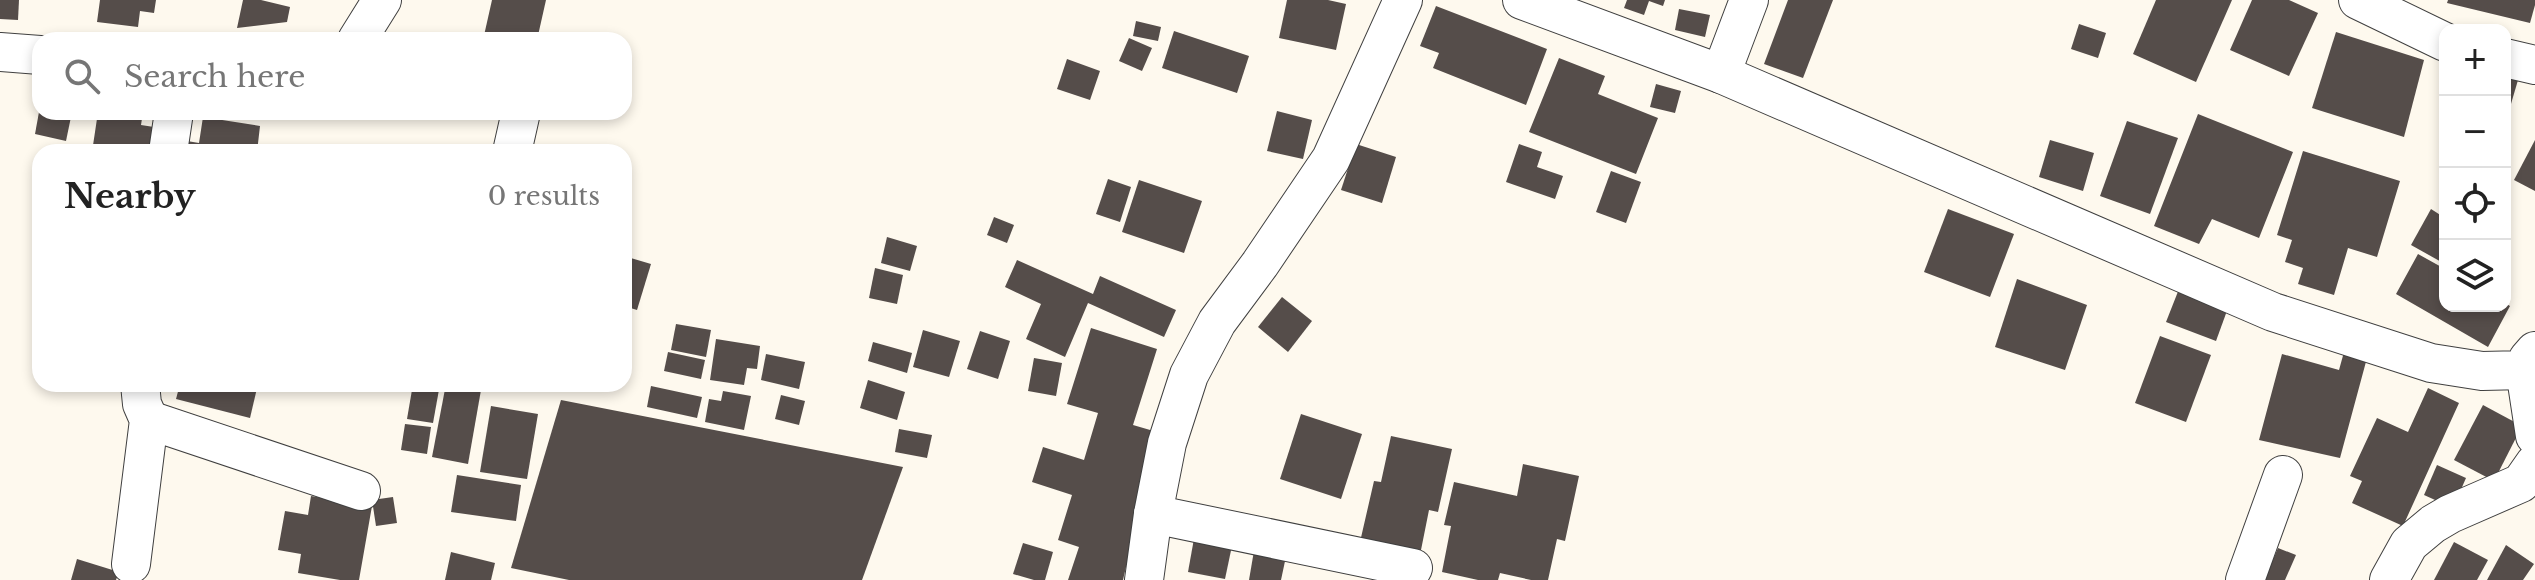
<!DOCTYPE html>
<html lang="en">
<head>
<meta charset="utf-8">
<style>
  :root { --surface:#fff; --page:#f2f2f2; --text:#222; --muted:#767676; --line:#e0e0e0 }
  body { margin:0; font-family:"Libre Baskerville",serif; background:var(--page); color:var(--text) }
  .controls { position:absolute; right:24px; top:24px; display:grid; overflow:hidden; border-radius:16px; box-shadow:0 4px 12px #0003 }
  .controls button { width:72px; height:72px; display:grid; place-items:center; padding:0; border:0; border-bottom:2px solid var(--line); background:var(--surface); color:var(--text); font:40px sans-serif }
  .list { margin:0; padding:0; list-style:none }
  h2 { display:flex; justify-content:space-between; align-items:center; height:104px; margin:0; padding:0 32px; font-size:34px }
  h2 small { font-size:26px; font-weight:400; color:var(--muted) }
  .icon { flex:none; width:44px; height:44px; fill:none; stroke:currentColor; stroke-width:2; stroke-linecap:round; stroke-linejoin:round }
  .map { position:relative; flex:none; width:2535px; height:580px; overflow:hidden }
  .search { position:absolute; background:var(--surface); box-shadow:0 4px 12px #0003; left:32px; top:32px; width:600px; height:88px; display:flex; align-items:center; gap:20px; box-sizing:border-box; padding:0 28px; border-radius:24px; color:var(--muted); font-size:30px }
  .panel { position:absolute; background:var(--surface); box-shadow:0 4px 12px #0003; left:32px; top:144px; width:600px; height:248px; border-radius:24px }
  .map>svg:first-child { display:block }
  .building { fill:#554d4a }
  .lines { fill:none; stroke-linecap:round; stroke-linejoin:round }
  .minor-casing { stroke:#404040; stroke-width:40 }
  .minor { stroke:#fff; stroke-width:38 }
</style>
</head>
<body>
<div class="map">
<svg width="2535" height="580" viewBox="0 0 2535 580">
  <rect width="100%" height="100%" fill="#fef9ee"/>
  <!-- building -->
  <g class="building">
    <path d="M0,0H19L18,20L0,19Z"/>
    <path d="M100,0H156L154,13L140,11L138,27L97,22Z"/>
    <path d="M243,0H261L290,7L287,22L237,28Z"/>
    <path d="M492,0H546L537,40H483Z"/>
    <path d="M1287,0H1328L1346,4L1336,50L1279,38Z"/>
    <path d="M1627,0H1665L1663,6L1649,1L1644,15L1624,8Z"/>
    <path d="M1788,0H1833L1803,78L1764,64Z"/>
    <path d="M2156,0H2232L2196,82L2133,54Z"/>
    <path d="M2252,0H2289L2318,13L2289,76L2230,50Z"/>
    <path d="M2448,0H2535V5L2530,23L2447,3Z"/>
    <path d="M1436,6L1547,49L1526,105L1433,68L1439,53L1420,46Z"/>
    <path d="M1679,9L1710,15L1705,37L1675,30Z"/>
    <path d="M1136,21L1161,27L1158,41L1133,36Z"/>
    <path d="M2079,24L2106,33L2098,58L2071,49Z"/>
    <path d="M1174,31L1249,56L1237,93L1162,68Z"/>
    <path d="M2336,32L2424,60L2404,137L2312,108Z"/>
    <path d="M1129,38L1152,48L1142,71L1119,61Z"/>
    <path d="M1559,58L1605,76L1598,94L1658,118L1636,174L1529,132Z"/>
    <path d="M1067,59L1100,71L1090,100L1057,89Z"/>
    <path d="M2505,77L2518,80L2506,121H2505Z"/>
    <path d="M1656,84L1681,91L1675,113L1650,107Z"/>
    <path d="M1277,111L1312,120L1303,159L1267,151Z"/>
    <path d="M39,112H72L66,141L35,134Z"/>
    <path d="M98,112H143L141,125L154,127L150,152H92Z"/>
    <path d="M2198,114L2293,152L2259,238L2212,219L2199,244L2154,226Z"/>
    <path d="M203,117L260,126L257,152H185L187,141L199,143Z"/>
    <path d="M2127,121L2178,138L2150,214L2100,196Z"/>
    <path d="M2050,140L2094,153L2083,191L2039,177Z"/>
    <path d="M2535,140V191L2514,180Z"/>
    <path d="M1356,144L1396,157L1382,203L1341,190Z"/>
    <path d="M1519,144L1542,152L1537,167L1563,176L1555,199L1506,182Z"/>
    <path d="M2303,151L2400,181L2377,257L2348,248L2334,295L2298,284L2303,268L2285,262L2292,240L2277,235Z"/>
    <path d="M1611,171L1641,182L1626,223L1596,212Z"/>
    <path d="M1108,179L1131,187L1120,222L1096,214Z"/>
    <path d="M1139,180L1202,201L1184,253L1122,232Z"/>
    <path d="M1948,209L2014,234L1990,297L1924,272Z"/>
    <path d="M2431,209L2445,218V264L2411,245Z"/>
    <path d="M994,217L1014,225L1007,243L987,235Z"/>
    <path d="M887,237L917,246L910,271L881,263Z"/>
    <path d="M2418,254L2445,269V306H2505V303L2510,306L2488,347L2396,294Z"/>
    <path d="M624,256L651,264L637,310L624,306Z"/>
    <path d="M1017,260L1093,294L1100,276L1176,310L1164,337L1088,303L1065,357L1026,339L1041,304L1005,287Z"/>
    <path d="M875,268L903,275L897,304L869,298Z"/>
    <path d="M2017,279L2087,305L2065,370L1995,347Z"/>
    <path d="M2179,289L2228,308L2216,341L2166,322Z"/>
    <path d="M1282,297L1312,321L1288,352L1258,327Z"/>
    <path d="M676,324L711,330L706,357L671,350Z"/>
    <path d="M1091,328L1157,349L1133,425L1157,432L1123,580H1068L1079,547L1058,540L1072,495L1032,482L1043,447L1084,460L1098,413L1067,404Z"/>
    <path d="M923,330L960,341L949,377L913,367Z"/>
    <path d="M980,331L1010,341L998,379L967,369Z"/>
    <path d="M2160,336L2211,355L2186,422L2135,403Z"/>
    <path d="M716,339L760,346L757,369L747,368L744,385L710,380Z"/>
    <path d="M873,342L912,353L907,373L868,361Z"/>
    <path d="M668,352L705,360L701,379L664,371Z"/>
    <path d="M2344,352L2367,358L2340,458L2259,440L2282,354L2339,370Z"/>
    <path d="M766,354L805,362L799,389L761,380Z"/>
    <path d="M1034,358L1062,363L1056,396L1028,391Z"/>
    <path d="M868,380L905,392L897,420L860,408Z"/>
    <path d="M180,384H258L250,418L176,399Z"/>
    <path d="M413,384H440L433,423L407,419Z"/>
    <path d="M446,384L481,390L468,464L432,457Z"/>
    <path d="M651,386L702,397L697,418L647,407Z"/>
    <path d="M2428,388L2459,403L2403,526L2352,503L2362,481L2350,476L2377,418L2408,432Z"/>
    <path d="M723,391L751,396L744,430L705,422L709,399L721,401Z"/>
    <path d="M781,395L805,401L799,425L775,419Z"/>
    <path d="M561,400L903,467L862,580H569L511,568Z"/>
    <path d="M2483,405L2522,426L2494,481L2454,460Z"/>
    <path d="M491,406L538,414L527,479L480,472Z"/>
    <path d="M1301,414L1362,434L1341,499L1280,479Z"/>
    <path d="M405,424L431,427L427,454L401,450Z"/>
    <path d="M899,429L932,435L927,458L895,452Z"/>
    <path d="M1391,436L1452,449L1438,512L1429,510L1420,555L1360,542L1374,481L1381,482Z"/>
    <path d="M1523,464L1579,476L1565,541L1557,539L1548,580H1531L1500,573L1498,580H1478L1442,572L1451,526L1444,525L1454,482L1517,496Z"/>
    <path d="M2437,465L2466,478L2453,508L2424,495Z"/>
    <path d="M457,475L521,485L516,521L451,512Z"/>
    <path d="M311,496L372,506L359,580H340L298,573L301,554L278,550L285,511L308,515Z"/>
    <path d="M393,497L397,523L376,526L372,500Z"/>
    <path d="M1195,533L1233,541L1225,579L1188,572Z"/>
    <path d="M1256,539L1288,547L1281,580H1249Z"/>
    <path d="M2454,542L2488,560L2477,580H2434Z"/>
    <path d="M1023,543L1053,552L1045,580H1034L1013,574Z"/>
    <path d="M2506,545L2534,564L2523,580H2487Z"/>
    <path d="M2278,548L2296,555L2285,580H2264Z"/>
    <path d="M451,552L495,563L491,580H445Z"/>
    <path d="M77,559L119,572L116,580H71Z"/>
  </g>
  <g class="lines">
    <!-- minor casing -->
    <g class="minor-casing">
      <g id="minor">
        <path d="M1522,0L1721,74L2273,312L2431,363L2482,371L2525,370L2528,359L2535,351"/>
        <path d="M2358,0L2445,42"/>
        <path d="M357,40L382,0"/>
        <path d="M0,52L40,55"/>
        <path d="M2505,58L2535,65"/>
        <path d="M1721,74L1749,0"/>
        <path d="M168,152L174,112"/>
        <path d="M512,152L521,112"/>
        <path d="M2525,370L2535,436"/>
        <path d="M149,420L361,491"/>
        <path d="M1153,514L1413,568"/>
        <path d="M131,564L149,420L142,404L140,384"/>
        <path d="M1144,580L1153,514L1167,443L1189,375L1217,322L1260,264L1331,159L1403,0"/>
        <path d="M2245,580L2283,475"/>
        <path d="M2389,580L2409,544L2433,524L2450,514L2521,483L2535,463"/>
      </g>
    </g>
    <!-- minor -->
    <use href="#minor" class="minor"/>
  </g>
</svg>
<div class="controls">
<button>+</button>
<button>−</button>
<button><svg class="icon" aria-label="locate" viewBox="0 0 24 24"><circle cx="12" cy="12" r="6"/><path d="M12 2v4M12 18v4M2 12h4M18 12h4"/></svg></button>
<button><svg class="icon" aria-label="layers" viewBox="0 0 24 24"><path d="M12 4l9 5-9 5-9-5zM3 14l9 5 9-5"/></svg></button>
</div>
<div class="search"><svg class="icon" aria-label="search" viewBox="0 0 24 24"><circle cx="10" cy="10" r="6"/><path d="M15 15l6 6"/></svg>Search here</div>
<section class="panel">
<h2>Nearby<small>0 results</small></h2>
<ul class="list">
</ul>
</section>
</div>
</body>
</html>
